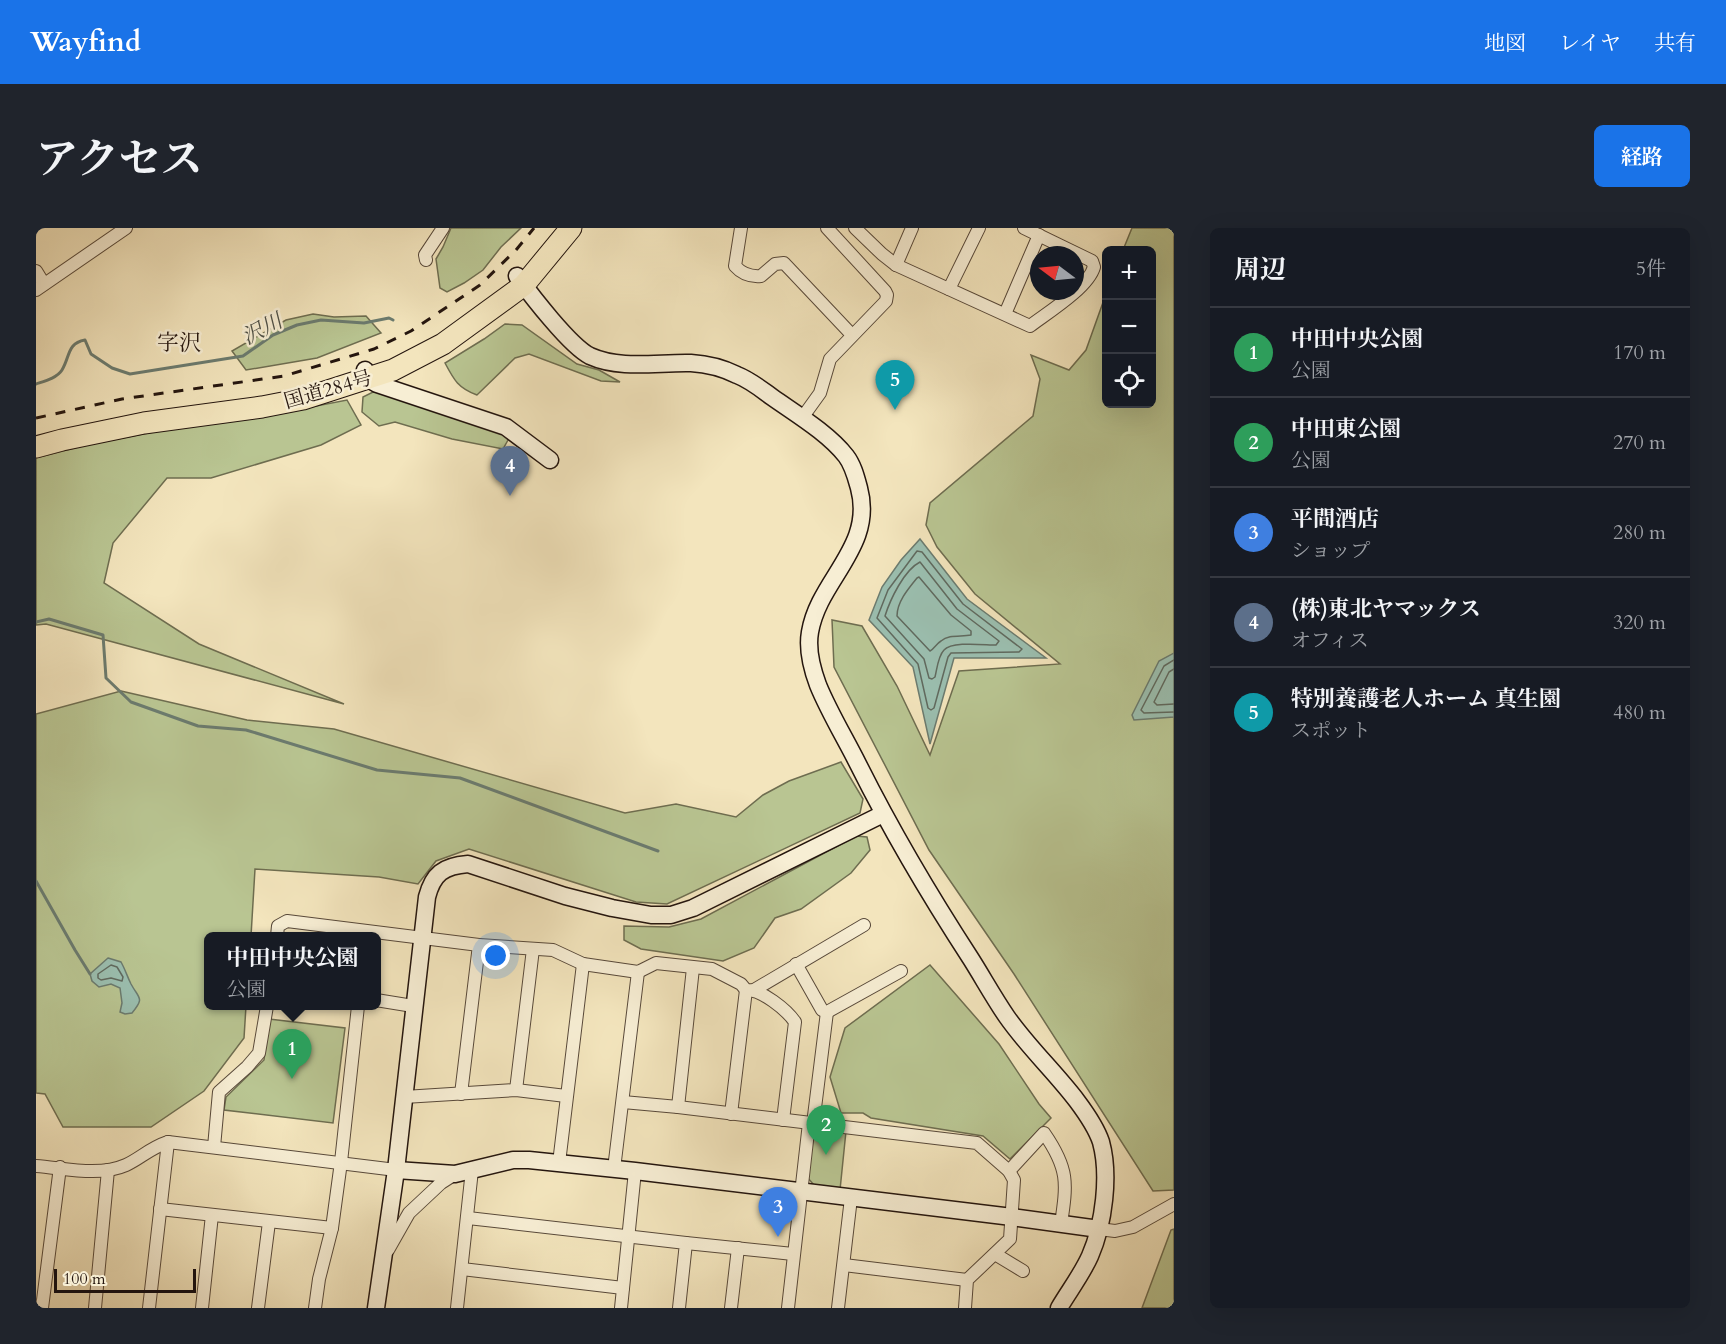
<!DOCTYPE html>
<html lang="ja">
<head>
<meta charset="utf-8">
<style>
  :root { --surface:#171b24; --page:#20242c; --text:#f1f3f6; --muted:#9ea1a6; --line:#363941; --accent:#1a73e8 }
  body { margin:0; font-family:Cardo,"Noto Serif JP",serif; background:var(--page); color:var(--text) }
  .controls { position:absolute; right:18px; top:18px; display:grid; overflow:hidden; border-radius:9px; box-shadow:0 6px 24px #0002 }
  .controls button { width:54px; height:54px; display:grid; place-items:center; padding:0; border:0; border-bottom:2px solid var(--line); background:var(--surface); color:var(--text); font:30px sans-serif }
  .compass { position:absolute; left:994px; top:18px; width:54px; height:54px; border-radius:50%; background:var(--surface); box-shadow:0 6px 24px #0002; rotate:286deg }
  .scale { position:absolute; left:18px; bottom:15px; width:142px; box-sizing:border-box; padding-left:6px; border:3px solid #24150e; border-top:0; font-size:16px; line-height:21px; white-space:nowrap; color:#24150e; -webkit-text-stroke:4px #f7eed4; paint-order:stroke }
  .you { position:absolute; left:460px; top:728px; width:21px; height:21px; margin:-15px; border:4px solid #fff; border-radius:50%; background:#1a73e8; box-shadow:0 0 0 9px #1a73e833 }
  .badge { display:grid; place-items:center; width:39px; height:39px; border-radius:50%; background:var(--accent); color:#fff; font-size:20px; font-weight:700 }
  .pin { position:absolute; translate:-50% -50px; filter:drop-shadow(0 2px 3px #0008) }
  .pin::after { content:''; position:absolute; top:32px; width:21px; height:18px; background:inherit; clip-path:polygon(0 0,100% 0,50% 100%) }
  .popup { position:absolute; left:168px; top:704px; width:177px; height:78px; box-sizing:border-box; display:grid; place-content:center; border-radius:9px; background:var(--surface); filter:drop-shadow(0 2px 4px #0005); font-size:20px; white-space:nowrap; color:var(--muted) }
  .popup b { font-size:22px; color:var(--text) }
  .popup::after { content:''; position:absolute; left:50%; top:100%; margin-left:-12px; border:12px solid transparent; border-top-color:var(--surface) }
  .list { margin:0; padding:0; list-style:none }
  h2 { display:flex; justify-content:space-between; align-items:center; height:78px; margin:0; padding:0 24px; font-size:26px }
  h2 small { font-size:20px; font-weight:400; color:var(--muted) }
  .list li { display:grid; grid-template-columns:39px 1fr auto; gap:18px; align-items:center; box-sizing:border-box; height:90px; padding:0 24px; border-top:2px solid var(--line) }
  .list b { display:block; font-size:22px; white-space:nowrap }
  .list p { margin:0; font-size:20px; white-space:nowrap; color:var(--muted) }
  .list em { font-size:20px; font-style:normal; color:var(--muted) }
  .icon { flex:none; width:33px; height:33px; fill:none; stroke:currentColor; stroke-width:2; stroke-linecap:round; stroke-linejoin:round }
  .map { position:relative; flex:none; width:1138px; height:1080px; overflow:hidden; border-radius:9px }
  header { display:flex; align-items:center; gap:36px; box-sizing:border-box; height:84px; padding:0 30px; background:var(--accent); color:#fff }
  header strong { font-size:28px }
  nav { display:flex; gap:33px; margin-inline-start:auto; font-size:21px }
  .intro { display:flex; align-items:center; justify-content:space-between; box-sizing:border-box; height:144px; padding:0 36px }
  h1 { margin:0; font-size:42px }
  .button { padding:15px 27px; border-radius:9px; background:var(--accent); color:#fff; font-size:21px; font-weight:700 }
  main { display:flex; gap:36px; padding:0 36px }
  aside { flex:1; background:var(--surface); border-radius:9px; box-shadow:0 6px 24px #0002 }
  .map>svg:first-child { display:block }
  .green { fill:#b9c592; stroke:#6e6d50; stroke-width:1.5 }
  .water { fill:#9bbfb0; stroke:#6b7b6f; stroke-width:1.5 }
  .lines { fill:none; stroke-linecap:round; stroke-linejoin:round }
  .shore { stroke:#606a5f; stroke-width:1.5 }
  .stream { stroke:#6b7b6f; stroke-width:3 }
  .street-casing { stroke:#58493a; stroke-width:14 }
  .secondary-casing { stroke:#24150e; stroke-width:19 }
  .highway-casing { stroke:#24150e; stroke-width:23 }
  .street { stroke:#f7eed4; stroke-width:12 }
  .secondary { stroke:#f7eed4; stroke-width:16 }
  .highway { stroke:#f3e5bd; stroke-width:21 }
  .rail { stroke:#24150e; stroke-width:3; stroke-dasharray:10 10; stroke-linecap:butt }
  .labels { text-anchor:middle; stroke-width:5; stroke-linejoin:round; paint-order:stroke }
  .street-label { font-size:20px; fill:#24150e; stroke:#f7eed4 }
  .water-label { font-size:21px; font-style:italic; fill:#4e5047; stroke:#f7eed4 }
  .quarter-label { font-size:22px; fill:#24150e; stroke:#f7eed4 }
</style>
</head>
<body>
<header>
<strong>Wayfind</strong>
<nav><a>地図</a><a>レイヤ</a><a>共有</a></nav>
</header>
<div class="intro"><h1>アクセス</h1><a class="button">経路</a></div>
<main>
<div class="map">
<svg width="1138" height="1080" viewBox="0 0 1138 1080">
  <rect width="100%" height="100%" fill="#f3e5bd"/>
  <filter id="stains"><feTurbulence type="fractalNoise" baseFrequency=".00333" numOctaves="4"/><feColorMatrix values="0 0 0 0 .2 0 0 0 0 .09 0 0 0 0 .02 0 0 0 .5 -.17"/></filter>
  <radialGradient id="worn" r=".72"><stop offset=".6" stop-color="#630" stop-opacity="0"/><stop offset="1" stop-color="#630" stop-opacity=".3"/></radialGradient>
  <!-- green -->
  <g class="green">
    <path d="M415,0H485L465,19L447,42L428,55L411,64L404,60L400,31L407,19Z"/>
    <path d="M1096,0H1138V962L1117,963L978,746L893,622L798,439L796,392L826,398L861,458L894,527L923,443L1024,436L939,366L901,319L890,297L894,275L997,188L1004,151L995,127L1033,142L1050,122L1070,66V176H1116V22H1087Z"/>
    <path d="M277,86L298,89L330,88L345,105L281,130L210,142L196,123L250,92Z"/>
    <path d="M469,96L486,97L541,136L563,142L584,154L565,153L493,126L479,130L441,167C422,160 418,152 409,135L448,111Z"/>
    <path d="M339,163L468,204L472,212L467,221L416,211L359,194L343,198L326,184L327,169Z"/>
    <path d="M311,172L325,197L285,217L175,250H131L77,315L68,355L163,416L308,476L10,396L0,397V230L50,217L159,196L244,185Z"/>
    <path d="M85,463L211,492L298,501L589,585L640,576L700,589L727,567L753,553L805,534L827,571L824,585L631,676L600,674L433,621L400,633L382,656L343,649L219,641L215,708H172V778H210L208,810L168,863L115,899H27L9,866L0,865V486Z"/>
    <path d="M820,608L831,609L834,622L815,645L765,681L739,690L718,720L687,733L605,721L588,712V698L633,699L665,691Z"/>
    <path d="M894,737L963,816L1003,876L1015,890L974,931L947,908L835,890L827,885H805L794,849L809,800Z"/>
    <path d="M233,791L309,800L297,895L188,882L190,869L228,832Z"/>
    <path d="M783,901L810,903L804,962L779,958L770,948L776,907Z"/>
    <path d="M1138,1001V1080H1106L1135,1002Z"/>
  </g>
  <!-- water -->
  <g class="water">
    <path d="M884,311L931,371L1010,430H918L894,516L877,439L833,392L846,359L865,332Z"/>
    <path d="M1138,425V489L1098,492L1096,487L1123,433Z"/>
    <path d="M72,730L85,734C89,741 91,748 95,756C103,771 109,769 96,785L89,786L84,784L86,775L84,760L75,756L63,759L56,753L54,746Z"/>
  </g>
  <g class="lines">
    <!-- shore -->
    <g class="shore">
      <path d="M881,323L886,324L927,376L986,421L983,424L915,425L912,429L898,480L895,482L892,480L882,436L841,390L852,362Z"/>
      <path d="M884,334L921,381L963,413L960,417C948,417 916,413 908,422C902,428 901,441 899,449L896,451L893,450L888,431L849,388C854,372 868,342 884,334Z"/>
      <path d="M883,349L915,387L935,403V407C925,409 913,406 905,413C900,416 898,421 894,423L861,388C861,374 872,361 881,350Z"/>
      <path d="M1138,432L1128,438L1105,482L1108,485L1138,484"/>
      <path d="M1138,441L1133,444L1118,474L1121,477L1138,476"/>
      <path d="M75,737L81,739L87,749L86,753L75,750L65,752L62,750V746Z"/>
    </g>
    <!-- stream -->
    <g class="stream">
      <path d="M0,156C9,153 21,150 26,142C34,129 31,115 49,112L55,126L76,140L94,146L207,128L237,107L261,97L285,92L328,95L353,90L357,92"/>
      <path d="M0,394L13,391L67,407L70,450L95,474L162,498L210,502L341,542L424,550L622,623"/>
      <path d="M0,653L39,722L54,746"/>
    </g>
    <!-- street casing -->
    <g class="street-casing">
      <g id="street">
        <path d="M705,0L699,38C706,46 714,49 725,48L739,36L748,35L816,107"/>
        <path d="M819,0L846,26L860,37L994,98C1011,85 1052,60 1058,39L1056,33L988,0"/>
        <path d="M390,32L389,27L407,0"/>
        <path d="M860,37L876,0"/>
        <path d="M0,43L8,56"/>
        <path d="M913,61L943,0"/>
        <path d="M0,62L90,0"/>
        <path d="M969,86L1003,7"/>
        <path d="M766,190L784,165L794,131L850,73L851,67L849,63L791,0"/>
        <path d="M241,708L242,698L251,693L443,717L517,722L547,736L602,744L620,735L676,741L705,756L710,762C725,761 751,782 759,794L747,892"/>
        <path d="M760,736L786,782L791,784L865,743"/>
        <path d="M718,762L828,697"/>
        <path d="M340,772L377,778"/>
        <path d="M480,862L497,721"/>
        <path d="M425,866L443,717"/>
        <path d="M368,869L480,862L530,868"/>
        <path d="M587,874L642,879L941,915L973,943L978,952L974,1011L931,1052L929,1080"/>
        <path d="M642,879L657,740"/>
        <path d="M695,886L710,762"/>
        <path d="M777,896L791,784"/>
        <path d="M178,919L183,864L211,839L223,825L231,778"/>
        <path d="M523,935L547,736"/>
        <path d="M0,938C28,940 63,949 90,937C105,930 114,920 132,914L360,942"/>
        <path d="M578,941L602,744"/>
        <path d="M973,943L1008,905C1033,941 1031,955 1025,996"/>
        <path d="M124,981L296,1000"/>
        <path d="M432,990L650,1015L643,1080"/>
        <path d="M1063,1001L1079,1003L1097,999L1138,976"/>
        <path d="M650,1015L757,1026"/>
        <path d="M352,1022L373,985L405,955L419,946"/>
        <path d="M959,1026L987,1043"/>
        <path d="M808,1037L931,1052"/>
        <path d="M426,1041L587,1060"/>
        <path d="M6,1080L24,939"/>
        <path d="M59,1080L72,942"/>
        <path d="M113,1080L132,914"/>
        <path d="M166,1080L176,987"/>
        <path d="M222,1080L233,994"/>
        <path d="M279,1080L283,1051L296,1000L305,934L322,778"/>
        <path d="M421,1080L436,942"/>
        <path d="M585,1080L599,943"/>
        <path d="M695,1080L702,1020"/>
        <path d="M752,1080L773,895"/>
        <path d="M802,1080L815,970"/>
      </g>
    </g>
    <!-- secondary casing -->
    <g class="secondary-casing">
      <g id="secondary">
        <path d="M481,48C495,67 534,118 554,128C585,142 622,134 655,135C671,136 687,140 701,147C714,152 725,161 736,169C760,186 792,205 810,228C817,237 820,249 823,260C839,319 783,351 774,404C771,421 776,441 782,457C793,484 809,510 822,536C856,604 894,668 935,731C947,750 958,770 971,789C992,819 1019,844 1041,873C1050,885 1060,899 1065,914C1074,947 1068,996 1054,1028C1046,1046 1033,1063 1023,1080"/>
        <path d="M329,142L332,151L341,156L470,199L514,232"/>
        <path d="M360,942L419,946L477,932H493L599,943L976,989L1063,1001"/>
        <path d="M340,1080L360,942L391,669C397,646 407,638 432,636L529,668L576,680L615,687H635L657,680L847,586"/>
      </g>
    </g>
    <!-- highway casing -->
    <g class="highway-casing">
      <path id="highway" d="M0,219L26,212L108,195L226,179L267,171L357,142L407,116L488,57L535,0"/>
    </g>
    <!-- street -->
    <use href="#street" class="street"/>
    <!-- secondary -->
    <use href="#secondary" class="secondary"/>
    <!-- highway -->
    <use href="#highway" class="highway"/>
    <!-- rail -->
    <path class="rail" d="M0,190L86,171L248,148L338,121L375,103L444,57L480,22L498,0"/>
  </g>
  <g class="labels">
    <!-- street labels -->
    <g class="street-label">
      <text transform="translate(292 161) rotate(-16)" y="7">国道284号</text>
    </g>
    <!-- water labels -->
    <g class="water-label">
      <text transform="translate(226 101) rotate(-28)" y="7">沢川</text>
    </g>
    <!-- quarter labels -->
    <g class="quarter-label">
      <text x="143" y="122">字沢</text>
    </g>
  </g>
  <rect width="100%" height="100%" filter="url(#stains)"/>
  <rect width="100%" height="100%" fill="url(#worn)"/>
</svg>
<div class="controls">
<button>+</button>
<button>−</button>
<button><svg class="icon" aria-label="locate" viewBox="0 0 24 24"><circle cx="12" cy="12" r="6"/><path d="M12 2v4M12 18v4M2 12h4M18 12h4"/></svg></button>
</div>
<svg class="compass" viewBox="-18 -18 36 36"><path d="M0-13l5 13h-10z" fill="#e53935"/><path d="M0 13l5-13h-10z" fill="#9ea1a6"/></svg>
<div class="scale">100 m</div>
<div class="you"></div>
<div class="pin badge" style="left:256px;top:851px;background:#2e9e5b">1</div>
<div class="popup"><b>中田中央公園</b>公園</div>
<div class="pin badge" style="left:790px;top:927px;background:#2e9e5b">2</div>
<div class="pin badge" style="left:742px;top:1009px;background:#3f7fe0">3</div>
<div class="pin badge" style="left:474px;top:268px;background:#5c6f8a">4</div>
<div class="pin badge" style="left:859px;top:182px;background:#0f9aa8">5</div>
</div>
<aside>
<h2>周辺<small>5件</small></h2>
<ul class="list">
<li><span class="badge" style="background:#2e9e5b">1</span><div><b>中田中央公園</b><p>公園</p></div><em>170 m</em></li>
<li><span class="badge" style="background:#2e9e5b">2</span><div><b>中田東公園</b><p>公園</p></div><em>270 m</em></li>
<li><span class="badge" style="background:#3f7fe0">3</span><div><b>平間酒店</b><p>ショップ</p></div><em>280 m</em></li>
<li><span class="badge" style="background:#5c6f8a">4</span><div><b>(株)東北ヤマックス</b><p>オフィス</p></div><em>320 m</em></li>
<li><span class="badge" style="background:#0f9aa8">5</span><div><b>特別養護老人ホーム 真生園</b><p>スポット</p></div><em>480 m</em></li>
</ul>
</aside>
</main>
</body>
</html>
